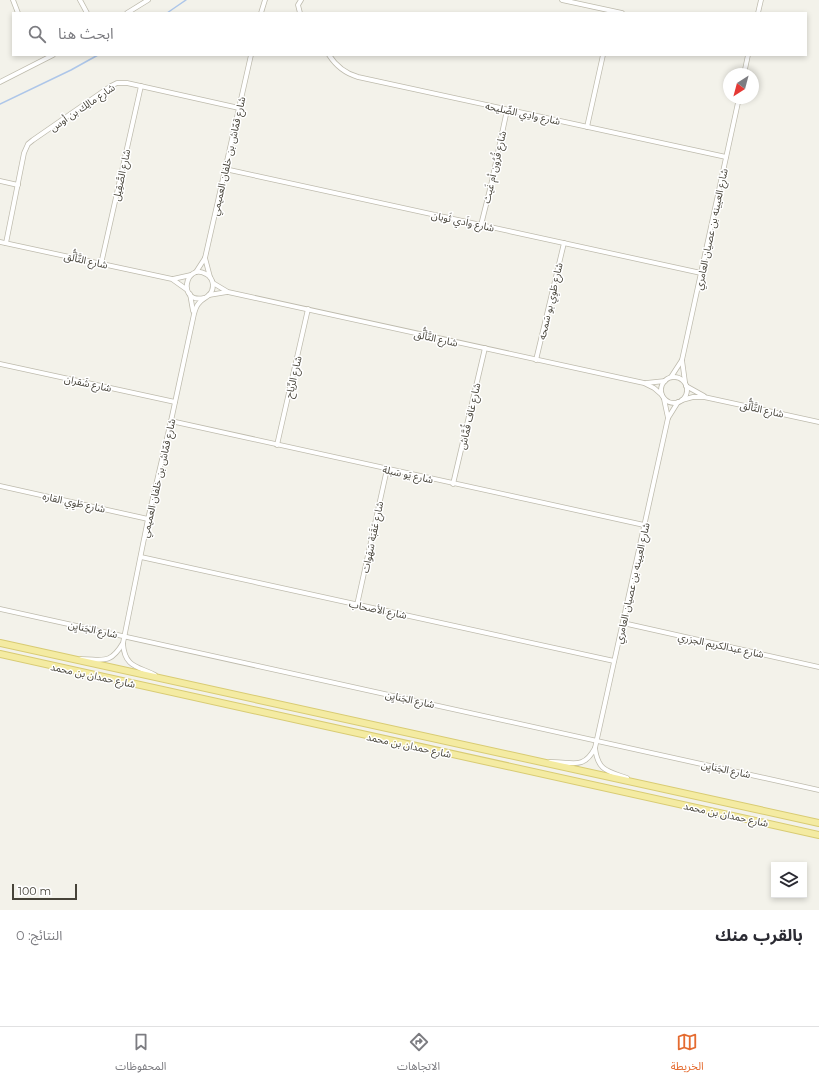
<!DOCTYPE html>
<html lang="ar">
<head>
<meta charset="utf-8">
<style>
  :root { --surface:#fff; --page:#f2f2f3; --text:#2b2b33; --muted:#7c7c81; --line:#e1e1e2; --accent:#e46b30 }
  body { margin:0; font-family:Montserrat,"Noto Sans Arabic",sans-serif; background:var(--page); color:var(--text); direction:rtl }
  .controls { position:absolute; right:12px; bottom:12px; display:grid; overflow:hidden; border-radius:0px; box-shadow:0 2px 6px #0003 }
  .controls button { width:36px; height:36px; display:grid; place-items:center; padding:0; border:0; border-bottom:1px solid var(--line); background:var(--surface); color:var(--text); font:20px sans-serif }
  .compass { position:absolute; left:723px; top:68px; width:36px; height:36px; border-radius:50%; background:var(--surface); box-shadow:0 2px 6px #0003; rotate:216deg }
  .scale { position:absolute; left:12px; bottom:10px; width:65px; box-sizing:border-box; padding-left:4px; border:2px solid #464339; border-top:0; font-size:11px; line-height:14px; white-space:nowrap; color:#464339; -webkit-text-stroke:3px #fff; paint-order:stroke }
  .list { margin:0; padding:0; list-style:none }
  h2 { display:flex; justify-content:space-between; align-items:center; height:52px; margin:0; padding:0 16px; font-size:17px }
  h2 small { font-size:13px; font-weight:400; color:var(--muted) }
  .icon { flex:none; width:22px; height:22px; fill:none; stroke:currentColor; stroke-width:2; stroke-linecap:round; stroke-linejoin:round }
  .map { position:relative; flex:none; width:819px; height:910px; overflow:hidden; direction:ltr }
  .search { position:absolute; background:var(--surface); box-shadow:0 2px 6px #0003; left:12px; right:12px; top:12px; height:44px; display:flex; align-items:center; gap:10px; box-sizing:border-box; padding:0 14px; border-radius:0px; color:var(--muted); font-size:15px }
  .sheet { height:116px; background:var(--surface) }
  nav { display:flex; justify-content:space-around; align-items:center; box-sizing:border-box; height:56px; border-top:1px solid var(--line); background:var(--surface); font-size:11px; color:var(--muted) }
  nav a { display:grid; justify-items:center; gap:2px }
  nav .on { color:var(--accent) }
  .map>svg:first-child { display:block }
  .lines { fill:none; stroke-linecap:round; stroke-linejoin:round }
  .stream { stroke:#adc6e9; stroke-width:1.5 }
  .street-casing { stroke:#bebbad; stroke-width:5.5 }
  .primary-casing { stroke:#d8cb73; stroke-width:8 }
  .street { stroke:#fff; stroke-width:4 }
  .primary { stroke:#f4eba2; stroke-width:6 }
  .labels { text-anchor:middle; stroke-width:3; stroke-linejoin:round; paint-order:stroke }
  .street-label { font-size:10px; fill:#464339; stroke:#fff }
</style>
</head>
<body>
<div class="map">
<svg width="819" height="910" viewBox="0 0 819 910">
  <rect width="100%" height="100%" fill="#f3f2ea"/>
  <g class="lines">
    <!-- stream -->
    <g class="stream">
      <path d="M167,13L186,0"/>
      <path d="M0,104L71,70L98,55"/>
    </g>
    <!-- street casing -->
    <g class="street-casing">
      <g id="street">
        <path d="M13,0L18,13"/>
        <path d="M80,0L87,13"/>
        <path d="M562,0L622,13"/>
        <path d="M127,13L148,0"/>
        <path d="M261,13L265,0"/>
        <path d="M300,13L298,5L301,0"/>
        <path d="M758,13L761,0"/>
        <path d="M329,55C336,66 344,73 358,77L726,157"/>
        <path d="M744,74L748,55"/>
        <path d="M0,82L53,55"/>
        <path d="M587,127L603,55"/>
        <path d="M225,169L701,273"/>
        <path d="M0,181L18,185"/>
        <path d="M481,225L491,185L507,110"/>
        <path d="M0,242L172,279L186,289"/>
        <path d="M6,243L24,153L28,144L33,140L111,86L117,83H127L239,108"/>
        <path d="M205,258L210,277"/>
        <path d="M101,264L141,86"/>
        <path d="M196,272L205,258L251,55"/>
        <path d="M173,279L191,275"/>
        <path d="M213,283L228,292L644,383L654,388L662,395"/>
        <path d="M190,294L193,311"/>
        <path d="M209,295L227,292"/>
        <path d="M536,360L564,243"/>
        <path d="M0,364L175,402"/>
        <path d="M671,377L682,360"/>
        <circle cx="674" cy="390" r="13"/>
        <path d="M685,382L682,360L739,98"/>
        <path d="M646,383L665,381"/>
        <path d="M686,386L704,396"/>
        <path d="M664,399L668,418"/>
        <path d="M682,400L693,397H704L819,422"/>
        <path d="M171,421L644,525"/>
        <path d="M277,445L308,309"/>
        <path d="M453,484L485,348"/>
        <path d="M0,486L148,519"/>
        <path d="M141,557L614,661"/>
        <path d="M357,605L387,469"/>
        <path d="M0,609L819,790"/>
        <path d="M623,623L819,667"/>
        <path d="M123,644C125,668 138,666 155,675"/>
        <path d="M81,659C103,659 110,665 123,643L148,519L171,421L194,314C195,310 196,306 199,303C202,299 206,298 209,295C215,289 214,278 206,274C185,262 177,304 204,298"/>
        <path d="M595,748C598,771 607,771 627,778"/>
        <path d="M550,762C571,761 583,771 595,748L668,418L678,402"/>
      </g>
    </g>
    <!-- primary casing -->
    <g class="primary-casing">
      <g id="primary">
        <path d="M0,643L819,823"/>
        <path d="M0,654L819,835"/>
      </g>
    </g>
    <!-- street -->
    <use href="#street" class="street"/>
    <!-- primary -->
    <use href="#primary" class="primary"/>
  </g>
  <g class="labels">
    <!-- street labels -->
    <g class="street-label">
      <text transform="translate(82 107) rotate(-34)" y="4">شارع مالِك بن أوس</text>
      <text transform="translate(523 113) rotate(12)" y="4">شارع وادِي الصِّليحه</text>
      <text transform="translate(228 156) rotate(-77)" y="4">شارع قمّاش بن خلفان العميمي</text>
      <text transform="translate(494 167) rotate(-77)" y="4">شارع قُرُون أم غَيث</text>
      <text transform="translate(121 175) rotate(-78)" y="4">شارع الصَّقِيل</text>
      <text transform="translate(463 221) rotate(12)" y="4">شارع واَدي ثَوبان</text>
      <text transform="translate(711 229) rotate(-78)" y="4">شارع العيينه بن عصيان العامري</text>
      <text transform="translate(86 260) rotate(12)" y="4">شارع التَّألُّق</text>
      <text transform="translate(550 301) rotate(-77)" y="4">شارع طَوِي بو سَمحه</text>
      <text transform="translate(436 338) rotate(12)" y="4">شارع التَّألُّق</text>
      <text transform="translate(293 377) rotate(-77)" y="4">شارع الرِّياح</text>
      <text transform="translate(88 383) rotate(12)" y="4">شارع شَقران</text>
      <text transform="translate(762 409) rotate(12)" y="4">شارع التَّألُّق</text>
      <text transform="translate(469 416) rotate(-77)" y="4">شارع غاف قُمَّاش</text>
      <text transform="translate(408 474) rotate(12)" y="4">شارع يَو سَبلة</text>
      <text transform="translate(158 478) rotate(-77)" y="4">شارع قمّاش بن خلفان العميمي</text>
      <text transform="translate(74 502) rotate(12)" y="4">شارع طَوِي القاره</text>
      <text transform="translate(372 537) rotate(-78)" y="4">شارع عَقَبَة سَهَوات</text>
      <text transform="translate(632 583) rotate(-77)" y="4">شارع العيينه بن عصيان العامري</text>
      <text transform="translate(378 609) rotate(12)" y="4">شارع الأصحاب</text>
      <text transform="translate(93 629) rotate(12)" y="4">شارع الجَنايِن</text>
      <text transform="translate(721 645) rotate(12)" y="4">شارع عبدالكريم الجزري</text>
      <text transform="translate(93 675) rotate(12)" y="4">شارع حمدان بن محمد</text>
      <text transform="translate(410 699) rotate(12)" y="4">شارع الجَنايِن</text>
      <text transform="translate(409 745) rotate(12)" y="4">شارع حمدان بن محمد</text>
      <text transform="translate(726 769) rotate(12)" y="4">شارع الجَنايِن</text>
      <text transform="translate(726 814) rotate(12)" y="4">شارع حمدان بن محمد</text>
    </g>
  </g>
</svg>
<div class="controls">
<button><svg class="icon" aria-label="layers" viewBox="0 0 24 24"><path d="M12 4l9 5-9 5-9-5zM3 14l9 5 9-5"/></svg></button>
</div>
<svg class="compass" viewBox="-18 -18 36 36"><path d="M0-13l5 13h-10z" fill="#e53935"/><path d="M0 13l5-13h-10z" fill="#7c7c81"/></svg>
<div class="scale">100 m</div>
<div class="search"><svg class="icon" aria-label="search" viewBox="0 0 24 24"><circle cx="10" cy="10" r="6"/><path d="M15 15l6 6"/></svg>ابحث هنا</div>
</div>
<section class="sheet">
<h2>بالقرب منك<small>النتائج: 0</small></h2>
<ul class="list">
</ul>
</section>
<nav>
<a class="on"><svg class="icon" aria-label="map" viewBox="0 0 24 24"><path d="M3 6l6-2 6 2 6-2v14l-6 2-6-2-6 2zM9 4v14M15 6v14"/></svg>الخريطة</a>
<a><svg class="icon" aria-label="directions" viewBox="0 0 24 24"><path d="M12 3l9 9-9 9-9-9zM9 14v-3h6M13 9l2 2-2 2"/></svg>الاتجاهات</a>
<a><svg class="icon" aria-label="saved" viewBox="0 0 24 24"><path d="M7 4h10v16l-5-4-5 4z"/></svg>المحفوظات</a>
</nav>
</body>
</html>
